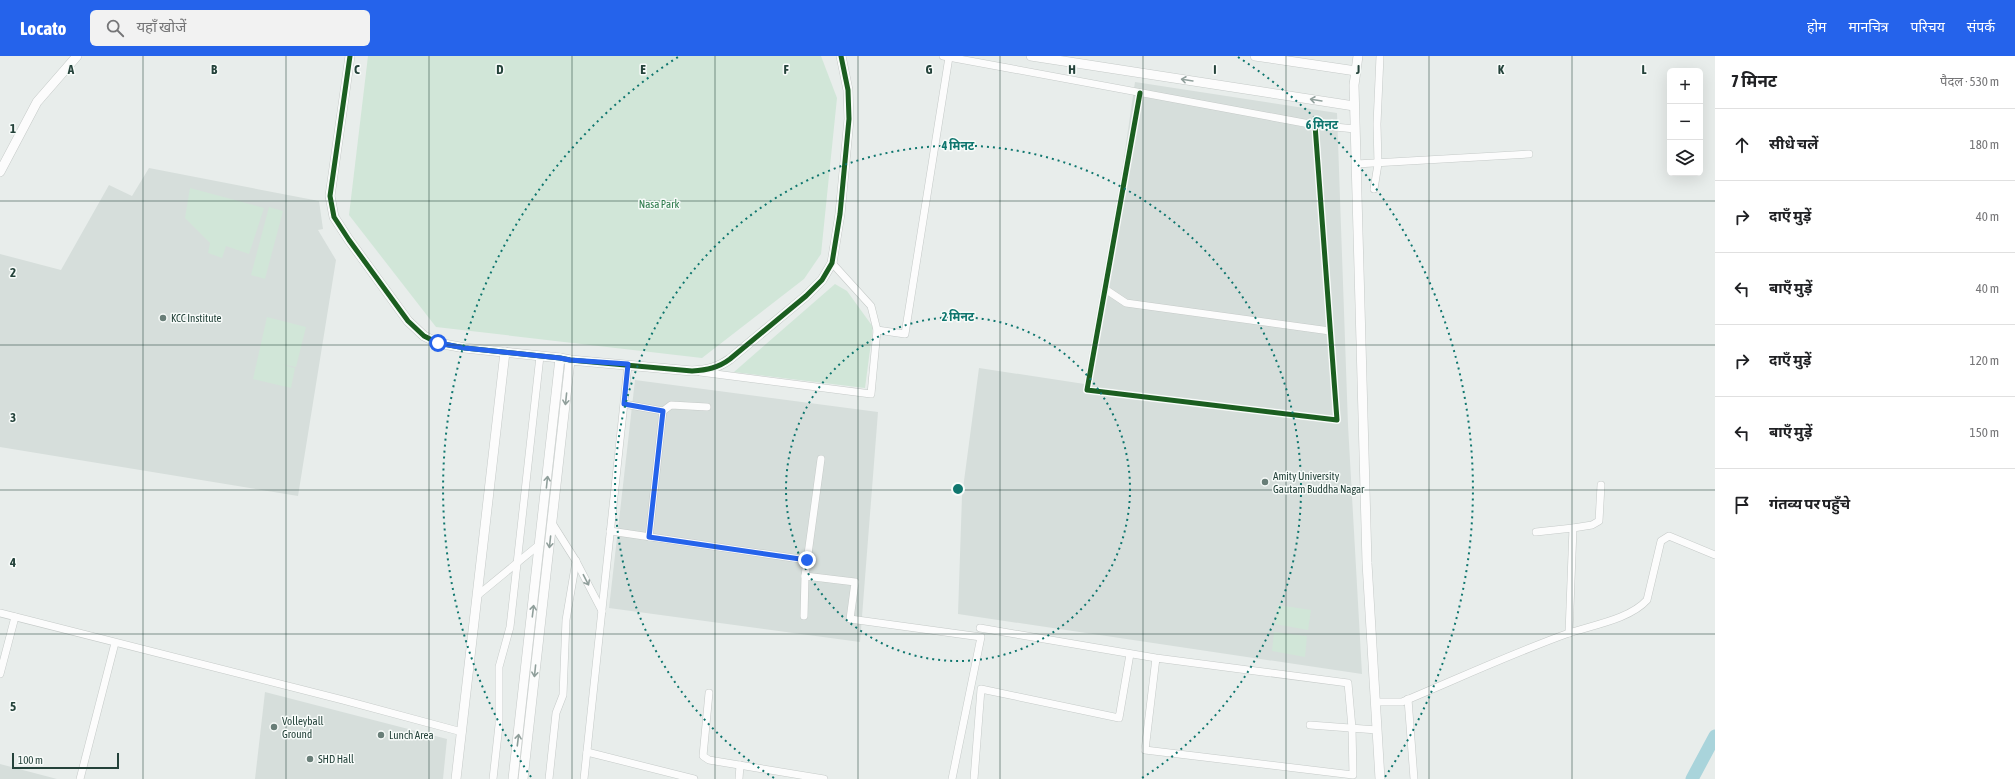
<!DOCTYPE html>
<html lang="hi">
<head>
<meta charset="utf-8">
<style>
  :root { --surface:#fff; --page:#f2f2f2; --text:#202124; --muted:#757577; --line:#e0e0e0; --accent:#2563eb }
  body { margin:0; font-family:"Asap Condensed","Noto Sans Devanagari",sans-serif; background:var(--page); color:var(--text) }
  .controls { position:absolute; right:12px; top:12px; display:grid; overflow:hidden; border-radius:6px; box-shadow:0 4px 16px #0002 }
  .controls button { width:36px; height:36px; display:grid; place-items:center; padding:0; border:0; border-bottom:1px solid var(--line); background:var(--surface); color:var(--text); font:20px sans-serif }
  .scale { position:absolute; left:12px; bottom:10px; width:107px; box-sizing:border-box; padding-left:4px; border:2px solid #24423a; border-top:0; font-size:11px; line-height:14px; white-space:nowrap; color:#24423a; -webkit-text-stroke:3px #f7fbf9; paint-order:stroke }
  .stop { position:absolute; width:12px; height:12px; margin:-9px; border:3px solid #2563eb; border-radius:50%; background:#fff }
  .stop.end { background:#2563eb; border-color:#fff; box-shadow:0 1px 4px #0008 }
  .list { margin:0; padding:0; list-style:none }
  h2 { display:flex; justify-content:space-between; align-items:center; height:52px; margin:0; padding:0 16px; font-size:17px }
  h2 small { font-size:13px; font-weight:400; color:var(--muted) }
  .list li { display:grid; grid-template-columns:26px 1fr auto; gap:12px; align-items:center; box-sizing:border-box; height:72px; padding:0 16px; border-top:1px solid var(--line) }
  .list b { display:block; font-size:15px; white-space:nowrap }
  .list em { font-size:13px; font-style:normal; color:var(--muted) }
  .icon { flex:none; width:22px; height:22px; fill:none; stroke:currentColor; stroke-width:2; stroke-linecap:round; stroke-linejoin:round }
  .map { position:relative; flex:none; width:1715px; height:723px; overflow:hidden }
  header { display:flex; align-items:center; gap:24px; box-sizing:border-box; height:56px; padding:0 20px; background:var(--accent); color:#fff }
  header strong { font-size:19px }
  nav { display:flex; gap:22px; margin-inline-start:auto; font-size:14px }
  .search { width:280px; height:36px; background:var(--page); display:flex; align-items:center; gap:10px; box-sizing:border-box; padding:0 14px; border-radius:6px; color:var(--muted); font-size:15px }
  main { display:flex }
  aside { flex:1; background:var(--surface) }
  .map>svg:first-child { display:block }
  .built { fill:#d6dedb }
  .green { fill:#d1e6d8 }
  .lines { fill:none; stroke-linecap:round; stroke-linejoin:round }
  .river { stroke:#a9d4db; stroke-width:13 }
  .minor-casing { stroke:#c5cac8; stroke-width:8 }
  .tertiary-casing { stroke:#c5cac8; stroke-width:10 }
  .minor { stroke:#fcfcfc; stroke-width:7 }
  .tertiary { stroke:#fcfcfc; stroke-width:9 }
  .cycleway-casing { stroke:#f7fbf9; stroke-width:8 }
  .cycleway { stroke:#1b5e20; stroke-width:5 }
  .oneway { stroke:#909f9b }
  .route { stroke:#2563eb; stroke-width:5 }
  .grid { fill:none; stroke:#24423a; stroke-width:1; stroke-opacity:0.55 }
  .ring { fill:none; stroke:#0f766e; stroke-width:2; stroke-dasharray:2 4 }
  .poi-dot { fill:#697e78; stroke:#f7fbf9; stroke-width:1.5 }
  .labels { text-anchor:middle; stroke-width:3; stroke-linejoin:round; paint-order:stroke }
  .park-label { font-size:11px; fill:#2d7a4b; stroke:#f7fbf9 }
  .poi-label { font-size:11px; fill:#24423a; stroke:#f7fbf9; text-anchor:start }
  .grid-label { font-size:13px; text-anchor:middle; font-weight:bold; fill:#24423a; stroke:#f7fbf9; stroke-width:3; stroke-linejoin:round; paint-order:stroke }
  .centre { fill:#0f766e; stroke:#f7fbf9; stroke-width:2 }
  .ring-label { font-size:12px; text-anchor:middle; font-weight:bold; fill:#0f766e; stroke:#f7fbf9; stroke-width:3; stroke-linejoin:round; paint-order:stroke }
</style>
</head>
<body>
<header>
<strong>Locato</strong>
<div class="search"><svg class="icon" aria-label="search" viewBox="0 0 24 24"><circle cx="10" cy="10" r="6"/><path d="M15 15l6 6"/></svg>यहाँ खोजें</div>
<nav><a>होम</a><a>मानचित्र</a><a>परिचय</a><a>संपर्क</a></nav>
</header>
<main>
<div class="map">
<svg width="1715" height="723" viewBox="0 0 1715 723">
  <rect width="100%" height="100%" fill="#e8edeb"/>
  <!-- built -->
  <g class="built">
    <path d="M1135,26L1337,57L1348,369L1362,618L958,558L962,440L979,312L1091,329Z"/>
    <path d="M149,112L319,145L323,173L318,174L336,204L298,440L0,391V198L61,214L109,129L132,140Z"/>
    <path d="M635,324L878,356L860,586L609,552Z"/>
    <path d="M265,636L447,683L443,723H255Z"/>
    <path d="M0,708L57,723H0Z"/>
  </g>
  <!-- green -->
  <g class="green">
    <path d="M368,0H821L837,42L821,198L804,223L702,302L436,271L349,159Z"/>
    <path d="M190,132L264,152L249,198L226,190L222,202L208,197L210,187L185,162Z"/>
    <path d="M269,151L283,155L265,223L251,219Z"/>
    <path d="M835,228L847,235L873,271L865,332L734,316Z"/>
    <path d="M267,261L306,271L296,311L280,308L295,312L291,332L253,323Z"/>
    <path d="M1278,549L1311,554L1308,574L1275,568Z"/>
    <path d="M1274,576L1307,580L1305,601L1272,595Z"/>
  </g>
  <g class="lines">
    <!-- river -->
    <path class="river" d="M1692,723L1715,680"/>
    <!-- minor casing -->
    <g class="minor-casing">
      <g id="minor">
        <path d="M943,0L1315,69L1355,73"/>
        <path d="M1140,37L1087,334L1337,364L1315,69"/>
        <path d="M1356,108L1529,98"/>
        <path d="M1374,133L1378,108L1377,68L1380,0"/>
        <path d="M1105,233L1126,247L1330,275"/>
        <path d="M877,274L905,278L949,1"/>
        <path d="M700,316L871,338L877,274L871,250L832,207"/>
        <path d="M624,348L663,355L671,349L707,351"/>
        <path d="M821,403L805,520L855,526L850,563L981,581L952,723"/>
        <path d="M552,467L576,505L602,555"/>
        <path d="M1573,472L1592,469L1599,465L1601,429"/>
        <path d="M610,475L807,504"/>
        <path d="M1536,476L1573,472L1569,577"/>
        <path d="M649,481L663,355"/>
        <path d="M478,539L540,488"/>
        <path d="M0,557L343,644L462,676"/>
        <path d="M804,560L805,520"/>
        <path d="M980,572L1156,602L1348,627L1352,672L1353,719L1145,694L1156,602"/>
        <path d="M0,618L15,561"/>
        <path d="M709,637L703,700L709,704L824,723"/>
        <path d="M1408,643L1414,723"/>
        <path d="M1375,646H1402C1457,623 1513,597 1569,577C1593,569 1630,563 1647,544L1661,485L1669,480L1715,499"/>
        <path d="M1310,669L1377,674"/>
        <path d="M587,696L694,723"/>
        <path d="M80,723L115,587"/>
        <path d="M493,723L499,669V611L510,571L540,300"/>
        <path d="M549,723L556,657L563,639L566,564L576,505"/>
        <path d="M584,723L628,309"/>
        <path d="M739,723L740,709"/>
        <path d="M974,723L981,633L1119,662L1130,598"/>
      </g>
    </g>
    <!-- tertiary casing -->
    <g class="tertiary-casing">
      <g id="tertiary">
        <path d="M350,0L330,140L334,161L349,184L408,265L424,280L438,287L465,292L560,302L570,304L692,315C707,314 718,312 730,303L806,240L822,224L832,207L840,158L849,63L848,34L841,0"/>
        <path d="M1031,0L1354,50"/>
        <path d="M1255,0L1356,15"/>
        <path d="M1358,0L1354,29L1367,507L1380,723"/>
        <path d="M0,116L37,46L77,0"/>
        <path d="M456,723L505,296"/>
        <path d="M513,723L560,302"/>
        <path d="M523,723L570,304"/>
      </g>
    </g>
    <!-- minor -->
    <use href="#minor" class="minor"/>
    <!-- tertiary -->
    <use href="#tertiary" class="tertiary"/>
    <!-- cycleway casing -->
    <g class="cycleway-casing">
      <g id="cycleway">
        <path d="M350,0L330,140L334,161L349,184L408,265L424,280L438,287L465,292L560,302L570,304L692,315C707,314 718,312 730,303L806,240L822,224L832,207L840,158L849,63L848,34L841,0"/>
        <path d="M1140,37L1087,334L1337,364L1315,69"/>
      </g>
    </g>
    <!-- cycleway -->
    <use href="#cycleway" class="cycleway"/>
  </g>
  <!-- one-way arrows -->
  <defs><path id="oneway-shaft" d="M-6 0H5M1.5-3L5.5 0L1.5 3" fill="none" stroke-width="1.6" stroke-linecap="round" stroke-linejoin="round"/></defs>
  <g class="oneway">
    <use href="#oneway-shaft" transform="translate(1187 24) rotate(-171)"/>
    <use href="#oneway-shaft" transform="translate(1316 44) rotate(-171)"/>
    <use href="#oneway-shaft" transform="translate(566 343) rotate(96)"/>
    <use href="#oneway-shaft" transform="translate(547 426) rotate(-84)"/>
    <use href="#oneway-shaft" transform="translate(550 486) rotate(96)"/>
    <use href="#oneway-shaft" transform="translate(586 524) rotate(63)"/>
    <use href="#oneway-shaft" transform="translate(533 555) rotate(-83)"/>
    <use href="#oneway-shaft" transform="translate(535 615) rotate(96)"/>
    <use href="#oneway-shaft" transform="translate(518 684) rotate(-83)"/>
  </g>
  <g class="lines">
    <!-- route -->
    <path class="route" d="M438,287L465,292L560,302L570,304L628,308L624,348L663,355L649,481L807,504"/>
  </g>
  <!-- grid -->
  <path class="grid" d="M143,0V723M286,0V723M429,0V723M572,0V723M715,0V723M858,0V723M1000,0V723M1143,0V723M1286,0V723M1429,0V723M1572,0V723M0,145H1715M0,289H1715M0,434H1715M0,578H1715"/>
  <!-- distance rings -->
  <g class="ring">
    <circle cx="958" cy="433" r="172"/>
    <path d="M774 722A343 343 0 1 1 1142 722"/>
    <path d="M531 721A515 515 0 0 1 678 1M1238 1A515 515 0 0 1 1385 721"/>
  </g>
  <!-- markers -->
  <g class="poi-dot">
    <circle cx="163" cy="262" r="4"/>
    <circle cx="1265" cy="426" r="4"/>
    <circle cx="274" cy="671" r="4"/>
    <circle cx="381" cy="679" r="4"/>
    <circle cx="310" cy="703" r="4"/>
  </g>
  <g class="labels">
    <!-- park labels -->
    <g class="park-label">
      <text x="659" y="152">Nasa Park</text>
    </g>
    <!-- poi labels -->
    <g class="poi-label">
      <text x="171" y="266">KCC Institute</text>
      <text x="1273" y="424">Amity University<tspan x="1273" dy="13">Gautam Buddha Nagar</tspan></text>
      <text x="282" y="669">Volleyball<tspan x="282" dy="13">Ground</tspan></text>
      <text x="389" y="683">Lunch Area</text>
      <text x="318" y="707">SHD Hall</text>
    </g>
  </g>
  <g class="grid-label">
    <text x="71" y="18">A</text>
    <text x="214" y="18">B</text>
    <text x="357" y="18">C</text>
    <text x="500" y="18">D</text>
    <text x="643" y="18">E</text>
    <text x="786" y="18">F</text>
    <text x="929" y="18">G</text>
    <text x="1072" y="18">H</text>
    <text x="1215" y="18">I</text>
    <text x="1358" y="18">J</text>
    <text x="1501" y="18">K</text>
    <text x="1644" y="18">L</text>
    <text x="13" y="77">1</text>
    <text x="13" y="221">2</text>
    <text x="13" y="366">3</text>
    <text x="13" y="511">4</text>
    <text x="13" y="655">5</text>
  </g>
  <circle cx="958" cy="433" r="6" class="centre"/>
  <g class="ring-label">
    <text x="1322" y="73">6 मिनट</text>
    <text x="958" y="94">4 मिनट</text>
    <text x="958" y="265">2 मिनट</text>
  </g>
</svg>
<div class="controls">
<button>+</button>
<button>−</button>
<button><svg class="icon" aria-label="layers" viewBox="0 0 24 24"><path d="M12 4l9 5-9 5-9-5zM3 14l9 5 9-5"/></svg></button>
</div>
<div class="scale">100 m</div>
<div class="stop" style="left:438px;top:287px"></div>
<div class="stop end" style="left:807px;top:504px"></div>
</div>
<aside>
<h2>7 मिनट<small>पैदल · 530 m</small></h2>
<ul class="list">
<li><svg class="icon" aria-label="ahead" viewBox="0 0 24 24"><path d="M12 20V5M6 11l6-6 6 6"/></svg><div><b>सीधे चलें</b></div><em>180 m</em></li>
<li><svg class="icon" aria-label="right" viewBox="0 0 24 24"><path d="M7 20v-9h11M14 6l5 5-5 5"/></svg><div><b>दाएँ मुड़ें</b></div><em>40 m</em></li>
<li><svg class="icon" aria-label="left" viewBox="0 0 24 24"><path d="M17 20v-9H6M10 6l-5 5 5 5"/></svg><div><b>बाएँ मुड़ें</b></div><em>40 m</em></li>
<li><svg class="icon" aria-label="right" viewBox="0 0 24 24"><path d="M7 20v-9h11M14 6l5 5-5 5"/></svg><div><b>दाएँ मुड़ें</b></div><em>120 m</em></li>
<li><svg class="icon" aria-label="left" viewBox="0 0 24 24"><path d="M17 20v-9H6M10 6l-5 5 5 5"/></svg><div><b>बाएँ मुड़ें</b></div><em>150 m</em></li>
<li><svg class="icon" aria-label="arrive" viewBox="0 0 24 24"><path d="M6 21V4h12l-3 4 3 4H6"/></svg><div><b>गंतव्य पर पहुँचे</b></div></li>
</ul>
</aside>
</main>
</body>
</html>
